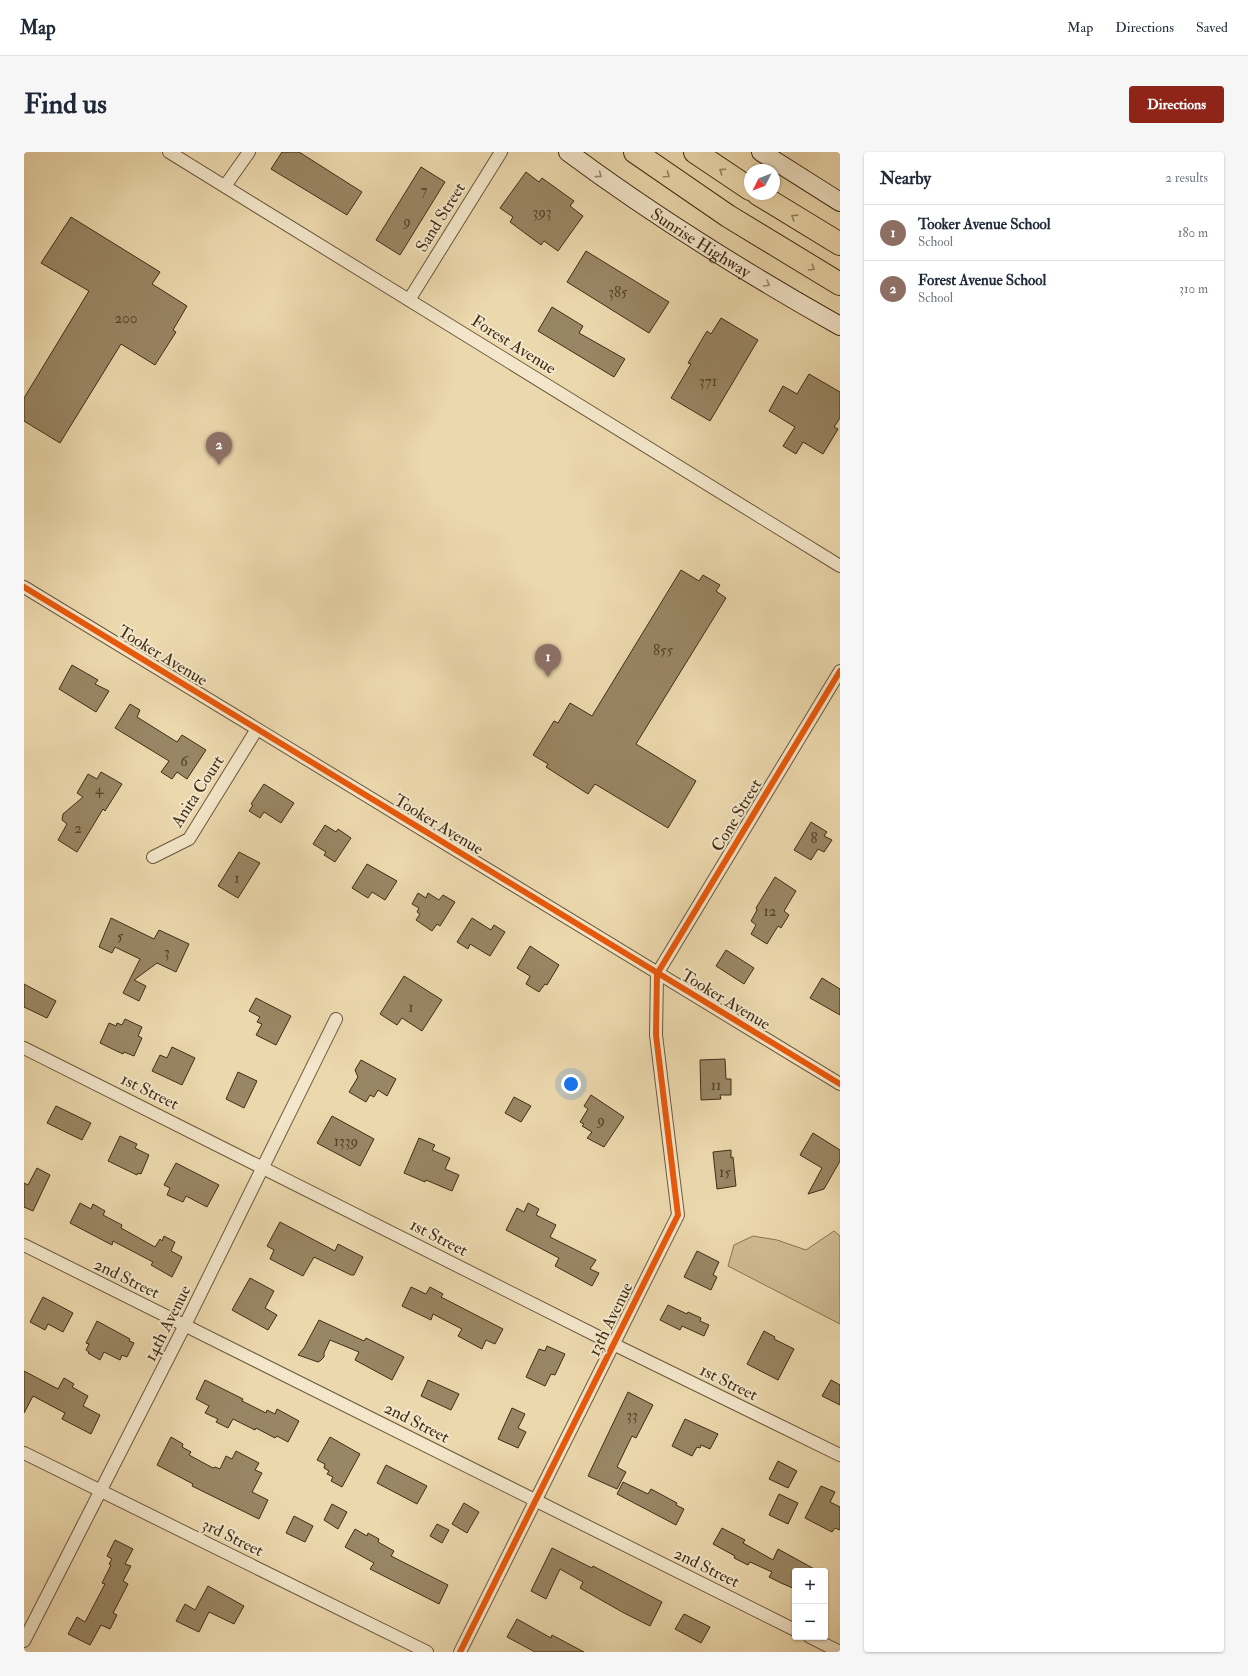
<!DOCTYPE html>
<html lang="en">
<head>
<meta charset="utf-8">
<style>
  :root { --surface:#fff; --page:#f6f6f7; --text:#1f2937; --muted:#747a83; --line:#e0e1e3; --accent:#8f2418 }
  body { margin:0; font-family:"IM FELL Double Pica",serif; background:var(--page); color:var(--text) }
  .controls { position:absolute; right:12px; bottom:12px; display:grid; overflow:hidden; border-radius:4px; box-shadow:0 1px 3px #0004 }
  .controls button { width:36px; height:36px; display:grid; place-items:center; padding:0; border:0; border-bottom:1px solid var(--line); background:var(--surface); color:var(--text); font:20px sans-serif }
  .compass { position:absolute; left:720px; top:12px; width:36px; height:36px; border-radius:50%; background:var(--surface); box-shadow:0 1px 3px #0004; rotate:228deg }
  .you { position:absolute; left:547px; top:932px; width:14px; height:14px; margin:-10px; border:3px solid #fff; border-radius:50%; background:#1a73e8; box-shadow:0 0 0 6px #1a73e833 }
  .badge { display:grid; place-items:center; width:26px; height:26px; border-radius:50%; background:var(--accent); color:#fff; font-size:13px; font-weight:700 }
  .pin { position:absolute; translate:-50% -33px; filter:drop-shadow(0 1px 2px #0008) }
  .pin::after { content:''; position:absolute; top:21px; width:14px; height:12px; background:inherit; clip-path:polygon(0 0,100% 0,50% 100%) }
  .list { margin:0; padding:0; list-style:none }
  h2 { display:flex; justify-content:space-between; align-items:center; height:52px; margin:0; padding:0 16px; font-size:17px }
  h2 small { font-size:13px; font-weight:400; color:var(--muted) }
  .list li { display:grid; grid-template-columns:26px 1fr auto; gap:12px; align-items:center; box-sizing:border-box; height:56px; padding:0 16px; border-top:1px solid var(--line) }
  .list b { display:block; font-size:15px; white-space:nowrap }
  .list p { margin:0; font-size:13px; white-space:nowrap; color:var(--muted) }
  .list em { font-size:13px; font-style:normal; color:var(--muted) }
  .map { position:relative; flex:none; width:816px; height:1500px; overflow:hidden; border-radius:4px }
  header { display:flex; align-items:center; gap:24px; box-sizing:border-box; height:56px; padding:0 20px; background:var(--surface); border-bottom:1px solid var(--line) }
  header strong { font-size:19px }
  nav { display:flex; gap:22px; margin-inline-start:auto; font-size:14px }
  .intro { display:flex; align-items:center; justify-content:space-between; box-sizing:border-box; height:96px; padding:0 24px }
  h1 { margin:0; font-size:28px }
  .button { padding:10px 18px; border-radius:4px; background:var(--accent); color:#fff; font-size:14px; font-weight:700 }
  main { display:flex; gap:24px; padding:0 24px }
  aside { flex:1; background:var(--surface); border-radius:4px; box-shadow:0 1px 3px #0004 }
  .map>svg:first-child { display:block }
  .green { fill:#cfbb93; stroke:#887454 }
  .building { fill:#998664; stroke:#402d14 }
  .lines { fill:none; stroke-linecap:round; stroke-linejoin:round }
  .minor-casing { stroke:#6b583a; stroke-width:14 }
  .secondary-casing { stroke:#402d14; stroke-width:20 }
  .motorway-casing { stroke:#402d14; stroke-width:24 }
  .minor { stroke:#f3e6ca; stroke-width:12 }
  .secondary { stroke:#f3e6ca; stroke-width:18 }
  .motorway { stroke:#ecd8ad; stroke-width:22 }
  .cycleway-casing { stroke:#f3e6ca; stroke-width:8 }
  .cycleway { stroke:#e8590c; stroke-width:6 }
  .oneway { stroke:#968260 }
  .oneway2 { stroke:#9a8a6f }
  .labels { text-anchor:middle; stroke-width:4; stroke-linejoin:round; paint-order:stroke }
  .number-label { font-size:15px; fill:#564328 }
  .street-label { font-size:17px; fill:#402d14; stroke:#f3e6ca }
</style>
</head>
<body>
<header>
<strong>Map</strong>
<nav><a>Map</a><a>Directions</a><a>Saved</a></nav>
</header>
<div class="intro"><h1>Find us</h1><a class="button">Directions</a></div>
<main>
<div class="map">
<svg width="816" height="1500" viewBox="0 0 816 1500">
  <rect width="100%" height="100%" fill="#ecd8ad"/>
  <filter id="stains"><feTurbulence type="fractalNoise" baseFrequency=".005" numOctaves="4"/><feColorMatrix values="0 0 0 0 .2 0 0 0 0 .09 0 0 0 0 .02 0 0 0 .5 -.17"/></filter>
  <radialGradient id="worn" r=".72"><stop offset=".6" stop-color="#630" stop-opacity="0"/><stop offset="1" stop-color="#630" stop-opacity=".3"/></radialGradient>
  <!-- green -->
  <path class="green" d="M810,1079L816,1084V1172L704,1114L710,1093L729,1084L753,1088L782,1098Z"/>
  <!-- building -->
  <g class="building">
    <path d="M258,0H275L338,40L323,63L247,17Z"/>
    <path d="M397,15L421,30L376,103L352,88Z"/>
    <path d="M502,20L515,30L518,26L550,49L546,54L559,64L534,99L520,89L517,93L486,70L489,65L476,56Z"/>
    <path d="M47,65L136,120L128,132L163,154L149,178L152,180L131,213L97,192L36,291L0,269V246L65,139L17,111Z"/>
    <path d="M562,99L645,150L625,181L543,130Z"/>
    <path d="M528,155L559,174L555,181L601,207L590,225L514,179Z"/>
    <path d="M697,166L734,188L686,269L647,246L667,212L664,211L683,179L687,182Z"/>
    <path d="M785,222L816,240V266L810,275L814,277L799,302L779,290L772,302L759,294L771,275L745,259L759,234L773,242Z"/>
    <path d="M657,418L675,429L679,423L696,433L692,439L702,446L612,592L672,629L644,676L571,632L564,642L522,615L524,612L509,603L530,569L534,571L546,551L568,564Z"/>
    <path d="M48,513L74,528L71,532L85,539L72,560L35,537Z"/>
    <path d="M106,552L116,558L113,565L153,590L158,583L182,598L163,627L153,620L148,627L137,620L145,609L91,576Z"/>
    <path d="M77,620L98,632L81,659L79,657L53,700L34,688L43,672L38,668L39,662L59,645L53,641L64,622L73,627Z"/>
    <path d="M240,632L270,651L257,671L240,660L236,666L225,659L229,653L227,652Z"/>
    <path d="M787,670L803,680L800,684L808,688L800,700L794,697L787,708L770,698Z"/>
    <path d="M301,673L312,680L314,677L327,686L311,710L300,703L302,700L289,692Z"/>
    <path d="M215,700L236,711L214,746L194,734Z"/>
    <path d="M343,712L373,729L361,748L348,740L344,746L328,736Z"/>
    <path d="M751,725L772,739L760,759L765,763L757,776L754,774L743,792L727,782L732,773L727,769L733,758L732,756Z"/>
    <path d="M394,741L402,746L404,741L415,748L419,743L431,750L416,774L413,772L408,779L392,768L396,762L393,760L395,756L388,752Z"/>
    <path d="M87,766L130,787L135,778L165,792L152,820L133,811L110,828L122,834L115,849L99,841L116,807L91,795L88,801L75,795Z"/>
    <path d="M448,766L467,778L470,773L481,780L466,804L446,792L444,797L433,790Z"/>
    <path d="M506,794L535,813L523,833L521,832L515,840L502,832L506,824L493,816Z"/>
    <path d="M702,798L730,816L720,832L692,814Z"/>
    <path d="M380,824L418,848L398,879L378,866L373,873L356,862Z"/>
    <path d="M798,826L816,837V863L786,846Z"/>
    <path d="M0,832L32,849L23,866L0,855Z"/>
    <path d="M232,846L267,864L252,893L232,883L238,872L233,870L236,865L225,859Z"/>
    <path d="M101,867L118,875L114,884L118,886L110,904L100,900L99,902L76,891L85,871L92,874L93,871L98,873Z"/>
    <path d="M148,895L171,906L158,933L128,919L136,903L143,906Z"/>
    <path d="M701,907L702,927H707V943H696L697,947L677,948L676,908Z"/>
    <path d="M337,908L372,927L363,944L354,938L350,945L346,943L342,950L325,940L334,925L331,918Z"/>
    <path d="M214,920L233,929L220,956L202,947Z"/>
    <path d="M567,943L600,965L580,995L563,986L568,980L558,974L560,972L556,970L564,957L560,954Z"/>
    <path d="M490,945L507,954L497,970L481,961Z"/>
    <path d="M32,954L67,971L58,988L23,971Z"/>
    <path d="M308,964L350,987L336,1014L293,991Z"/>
    <path d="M789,981L816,998V1009L800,1037L784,1042L798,1016L776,1003Z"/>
    <path d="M96,984L113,992L111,996L125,1003L117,1022L114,1021L113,1023L84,1009Z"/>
    <path d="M395,986L411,993L408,998L426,1006L421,1017L435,1023L428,1039L402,1028L401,1030L380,1021Z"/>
    <path d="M707,998V1006L709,1005L712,1034L693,1037L689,1000Z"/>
    <path d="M152,1011L195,1033L183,1055L162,1044L159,1050L143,1043L146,1036L140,1033Z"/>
    <path d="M13,1016L26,1023L9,1059L0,1055V1031L4,1033Z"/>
    <path d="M56,1051L67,1057L69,1052L81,1059L79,1063L98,1073L97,1076L131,1095L136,1087L138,1089L140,1084L151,1090L147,1099L158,1105L148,1125L127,1113L129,1110L89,1089L88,1093L46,1071Z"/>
    <path d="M504,1051L515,1057L512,1063L532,1073L526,1085L572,1108L566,1117L575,1121L568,1134L531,1114L535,1106L482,1078L493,1056L500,1060Z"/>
    <path d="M256,1070L311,1099L314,1092L339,1105L330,1123H327L290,1105L279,1124L246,1107L250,1098L243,1094Z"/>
    <path d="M673,1099L695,1110L689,1123L693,1125L687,1138L660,1125Z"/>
    <path d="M226,1126L250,1139L241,1156L253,1163L244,1178L208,1158Z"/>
    <path d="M387,1135L402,1142L406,1135L419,1142L417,1145L479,1177L471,1192L462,1188L458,1197L434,1184L438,1177L409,1162L407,1168L378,1154Z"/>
    <path d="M19,1145L49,1161L39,1180L24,1172L21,1178L6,1170Z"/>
    <path d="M644,1153L663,1162L664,1160L677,1166L676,1169L685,1173L680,1184L658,1174L656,1178L636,1168Z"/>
    <path d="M295,1168L340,1189L342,1186L380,1205L368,1228L331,1208L335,1200L306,1188L300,1201V1205L296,1209L294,1210L274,1203L280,1196Z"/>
    <path d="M73,1169L106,1187L105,1189L110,1191L103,1205L98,1203L96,1208L80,1200L76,1208L64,1201L65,1200L62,1198L65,1192L62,1191Z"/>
    <path d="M740,1179L751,1185L750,1187L770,1197L754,1228L723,1212Z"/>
    <path d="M523,1194L541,1202L531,1223L527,1222L521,1234L502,1225L515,1197L521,1199Z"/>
    <path d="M0,1219L34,1237L40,1226L50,1232L48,1235L64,1244L59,1254L76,1263L67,1282L38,1267L41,1261L9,1244L0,1261Z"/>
    <path d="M181,1228L219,1247L218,1249L242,1261L243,1258L251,1262L253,1257L275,1269L264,1290L253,1284L251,1286L232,1276L231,1278L209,1267L204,1276L192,1270L194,1267L181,1261L185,1254L172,1247Z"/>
    <path d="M404,1228L435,1242L427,1258L397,1244Z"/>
    <path d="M807,1228L816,1233V1253L798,1244Z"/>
    <path d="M604,1240L629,1253L612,1286L608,1284L593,1315L602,1320L593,1337L564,1324Z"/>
    <path d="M488,1256L501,1262L494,1276L502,1280L494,1296L474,1287Z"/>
    <path d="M661,1267L694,1282L686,1297L677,1293L676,1296L673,1295L668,1304L648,1294Z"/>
    <path d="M147,1285L159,1292L158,1295L167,1300L165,1303L189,1316L191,1315L196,1317L202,1304L208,1307L212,1299L235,1311L231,1318L238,1321L228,1340L244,1348L235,1367L168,1334L169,1332L133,1313Z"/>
    <path d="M306,1285L336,1302L318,1335L307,1329L309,1325L303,1322L305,1319L300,1316L301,1312L293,1308Z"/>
    <path d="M754,1309L773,1319L764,1336L745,1327Z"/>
    <path d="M362,1313L403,1334L393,1352L353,1331Z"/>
    <path d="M599,1330L624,1342L627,1337L653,1351L652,1353L660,1357L652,1373L593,1342Z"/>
    <path d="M797,1334L811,1340L806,1350L816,1355V1378L811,1376L808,1380L781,1366Z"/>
    <path d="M755,1342L774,1351L764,1372L745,1363Z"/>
    <path d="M440,1351L455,1360L443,1381L428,1372Z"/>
    <path d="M308,1352L323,1360L314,1377L300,1368Z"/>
    <path d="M270,1364L289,1374L281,1390L262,1381Z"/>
    <path d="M413,1372L425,1378L418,1391L406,1384Z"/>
    <path d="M698,1376L721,1388L719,1391L749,1408L754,1397L794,1419H771V1437L757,1431L745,1425L748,1420L726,1410L724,1413L710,1406L711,1404L689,1392Z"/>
    <path d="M331,1377L343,1384L344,1381L355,1387L354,1390L370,1399L367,1404L424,1433L415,1452L346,1417L350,1411L321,1395Z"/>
    <path d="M91,1388L109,1397L101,1412L107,1414L99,1429L104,1432L89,1461L93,1463L86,1477L77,1473L66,1493L44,1482L53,1465L61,1470L81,1432L78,1431L87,1413L85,1412L88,1407L83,1404Z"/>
    <path d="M528,1396L568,1416L569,1414L638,1450L626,1474L600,1461L556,1436L559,1430L536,1417L522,1447L507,1439Z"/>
    <path d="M184,1434L220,1454L210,1472L185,1460L175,1480L152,1469L161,1452L171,1458Z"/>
    <path d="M660,1462L686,1475L677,1491L651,1477Z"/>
    <path d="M493,1467L527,1486L528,1483L560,1500H511L483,1485Z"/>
  </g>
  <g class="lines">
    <!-- minor casing -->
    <g class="minor-casing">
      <g id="minor">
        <path d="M145,0L816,414"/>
        <path d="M201,34L225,0"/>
        <path d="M385,148L477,0"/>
        <path d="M0,435L816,932"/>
        <path d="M129,705L165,687L233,577"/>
        <path d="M0,896L589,1192L816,1303"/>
        <path d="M0,1093L771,1478"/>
        <path d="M0,1301L403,1500"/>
        <path d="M786,1485L816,1500"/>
        <path d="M0,1489L161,1173L312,867"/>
        <path d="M436,1500L654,1063L632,883L633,822L816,519"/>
      </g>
    </g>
    <!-- secondary casing -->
    <g class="secondary-casing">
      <g id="secondary">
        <path id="s1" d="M544,0C630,64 722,121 816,174"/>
        <path d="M737,0L816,50"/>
      </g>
    </g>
    <!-- motorway casing -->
    <g class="motorway-casing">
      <g id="motorway">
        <path d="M611,0L704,64L816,132"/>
        <path d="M671,0L726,37"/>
        <path d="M734,42L816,92"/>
      </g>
    </g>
    <!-- minor -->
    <use href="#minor" class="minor"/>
    <!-- secondary -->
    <use href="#secondary" class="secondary"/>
    <!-- motorway -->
    <use href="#motorway" class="motorway"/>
    <!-- cycleway casing -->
    <g class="cycleway-casing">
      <g id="cycleway">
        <path d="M0,435L816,932"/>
        <path d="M436,1500L654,1063L632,883L633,822L816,519"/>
      </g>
    </g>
    <!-- cycleway -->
    <use href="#cycleway" class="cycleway"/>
  </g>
  <!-- one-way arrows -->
  <defs><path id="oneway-chevron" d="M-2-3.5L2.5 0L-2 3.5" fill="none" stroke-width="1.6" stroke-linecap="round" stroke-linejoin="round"/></defs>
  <g class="oneway">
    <use href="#oneway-chevron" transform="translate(698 19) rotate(-146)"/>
    <use href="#oneway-chevron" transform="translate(643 23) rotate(35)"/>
    <use href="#oneway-chevron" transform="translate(770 65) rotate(-148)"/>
    <use href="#oneway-chevron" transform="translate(788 116) rotate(31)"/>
  </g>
  <g class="oneway2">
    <use href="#oneway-chevron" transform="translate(575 23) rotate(36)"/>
    <use href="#oneway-chevron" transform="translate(743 132) rotate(31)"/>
  </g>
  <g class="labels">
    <!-- number labels -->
    <g class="number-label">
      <text x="400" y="43">7</text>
      <text x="518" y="65">393</text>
      <text x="383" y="74">9</text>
      <text x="594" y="145">385</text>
      <text x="102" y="171">200</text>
      <text x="684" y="234">371</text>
      <text x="639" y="503">855</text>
      <text x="160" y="614">6</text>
      <text x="75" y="642">4</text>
      <text x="54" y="681">2</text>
      <text x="790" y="691">8</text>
      <text x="213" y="731">1</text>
      <text x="746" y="764">12</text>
      <text x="96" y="789">5</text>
      <text x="143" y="805">3</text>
      <text x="387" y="860">1</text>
      <text x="692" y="938">11</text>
      <text x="577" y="973">9</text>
      <text x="322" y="994">1339</text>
      <text x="701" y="1025">15</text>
      <text x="608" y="1268">33</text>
    </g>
    <!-- street labels -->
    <g class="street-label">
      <text transform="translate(416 65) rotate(-58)" y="6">Sand Street</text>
      <text dy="6" stroke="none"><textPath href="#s1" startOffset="161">Sunrise Highway</textPath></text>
      <text transform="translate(490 192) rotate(32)" y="6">Forest Avenue</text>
      <text transform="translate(139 503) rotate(31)" y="6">Tooker Avenue</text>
      <text transform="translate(173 639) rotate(-57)" y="6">Anita Court</text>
      <text transform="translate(712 663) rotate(-59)" y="6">Cone Street</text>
      <text transform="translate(415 672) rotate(31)" y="6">Tooker Avenue</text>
      <text transform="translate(702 847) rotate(31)" y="6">Tooker Avenue</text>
      <text transform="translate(126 939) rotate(26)" y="6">1st Street</text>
      <text transform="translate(415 1085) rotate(27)" y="6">1st Street</text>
      <text transform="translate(103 1126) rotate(26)" y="6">2nd Street</text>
      <text transform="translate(586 1167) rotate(-64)" y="6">13th Avenue</text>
      <text transform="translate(143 1171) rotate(-63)" y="6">14th Avenue</text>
      <text transform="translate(705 1230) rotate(26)" y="6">1st Street</text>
      <text transform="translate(393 1270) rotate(27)" y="6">2nd Street</text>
      <text transform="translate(209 1385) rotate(26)" y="6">3rd Street</text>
      <text transform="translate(683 1415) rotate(26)" y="6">2nd Street</text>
    </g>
  </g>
  <rect width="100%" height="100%" filter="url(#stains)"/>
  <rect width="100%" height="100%" fill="url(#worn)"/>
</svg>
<div class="controls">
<button>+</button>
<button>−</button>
</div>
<svg class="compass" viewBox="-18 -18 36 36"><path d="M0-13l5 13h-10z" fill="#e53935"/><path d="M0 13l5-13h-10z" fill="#747a83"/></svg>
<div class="you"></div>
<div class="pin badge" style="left:524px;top:525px;background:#8d6e63">1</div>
<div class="pin badge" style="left:195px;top:313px;background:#8d6e63">2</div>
</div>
<aside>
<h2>Nearby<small>2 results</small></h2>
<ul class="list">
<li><span class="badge" style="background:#8d6e63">1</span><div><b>Tooker Avenue School</b><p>School</p></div><em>180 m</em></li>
<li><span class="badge" style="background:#8d6e63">2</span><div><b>Forest Avenue School</b><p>School</p></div><em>310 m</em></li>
</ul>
</aside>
</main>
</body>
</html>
